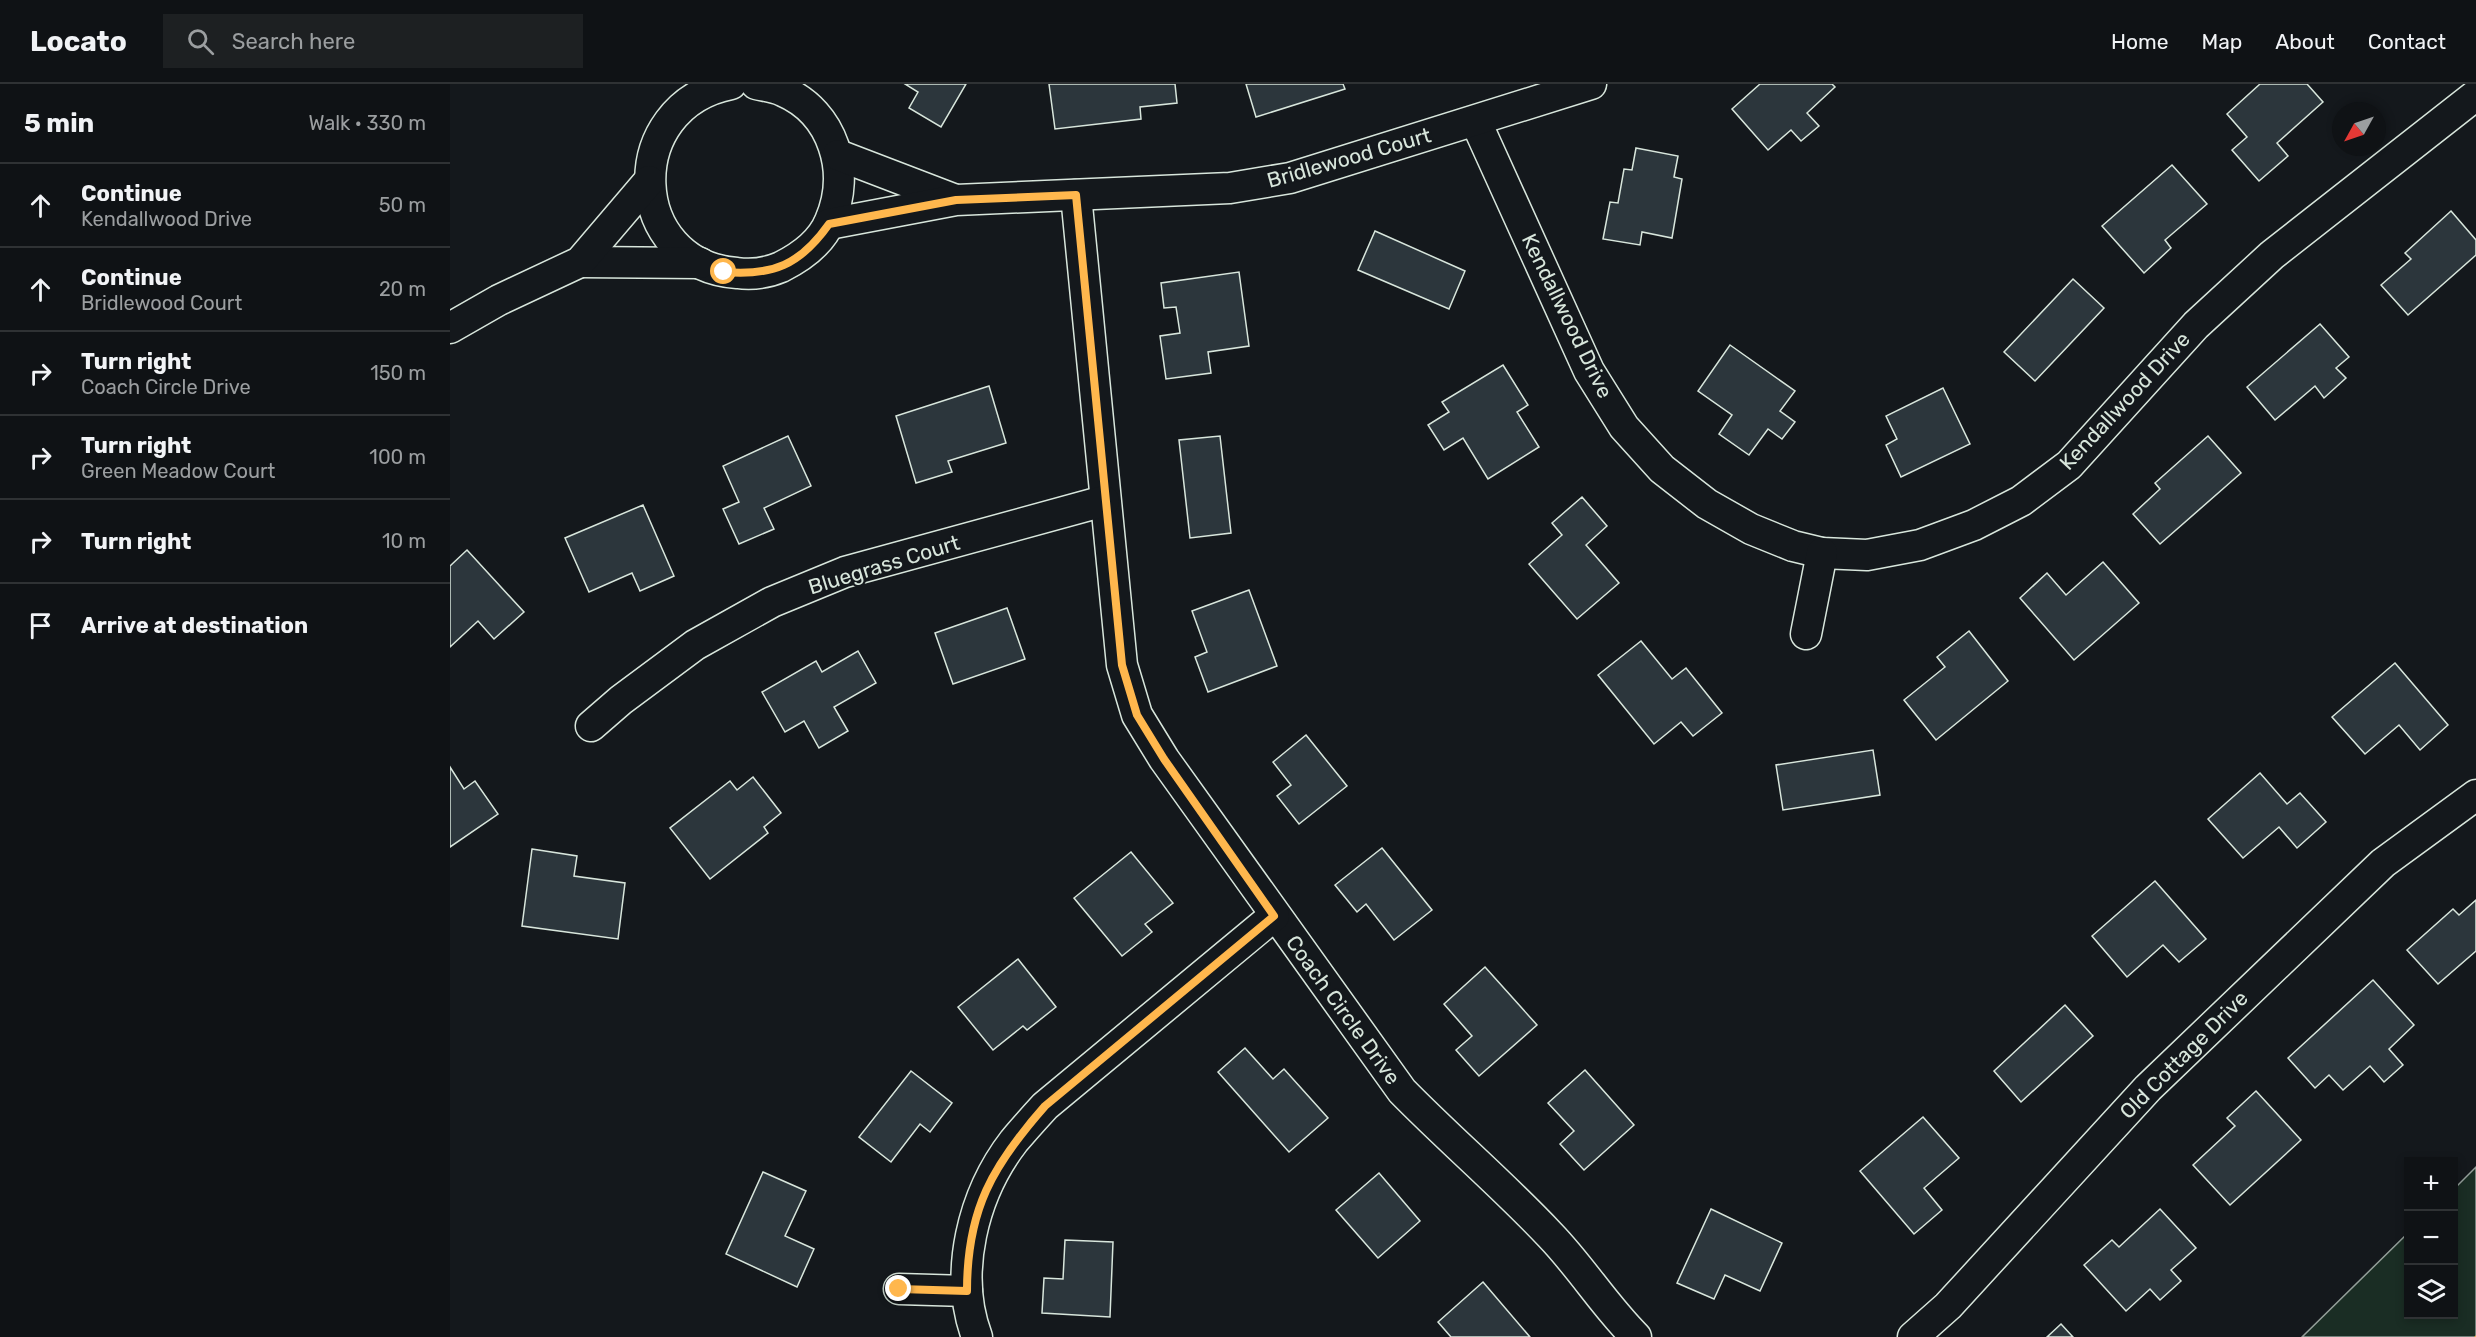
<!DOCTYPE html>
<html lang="en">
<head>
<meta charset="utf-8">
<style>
  :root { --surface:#0f1215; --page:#1d2022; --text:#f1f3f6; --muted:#9b9ea0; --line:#2f3234 }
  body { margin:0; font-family:Rubik,sans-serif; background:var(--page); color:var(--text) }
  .controls { position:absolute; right:18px; bottom:18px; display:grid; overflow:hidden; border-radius:0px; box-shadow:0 3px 9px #0003 }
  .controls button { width:54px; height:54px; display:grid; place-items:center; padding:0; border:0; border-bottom:2px solid var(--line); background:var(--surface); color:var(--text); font:30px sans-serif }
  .compass { position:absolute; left:1882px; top:18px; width:54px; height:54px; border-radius:50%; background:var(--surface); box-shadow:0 3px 9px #0003; rotate:230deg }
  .stop { position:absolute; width:18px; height:18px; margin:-14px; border:4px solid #ffb74d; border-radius:50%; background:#fff }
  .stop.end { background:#ffb74d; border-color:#fff; box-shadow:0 2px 6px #0008 }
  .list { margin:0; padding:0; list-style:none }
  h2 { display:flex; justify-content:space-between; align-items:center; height:78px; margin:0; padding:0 24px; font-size:26px }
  h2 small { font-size:20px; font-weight:400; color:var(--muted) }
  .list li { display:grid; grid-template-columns:39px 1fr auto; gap:18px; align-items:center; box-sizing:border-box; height:84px; padding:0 24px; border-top:2px solid var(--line) }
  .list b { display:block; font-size:22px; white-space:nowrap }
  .list p { margin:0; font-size:20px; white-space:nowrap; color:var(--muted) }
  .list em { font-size:20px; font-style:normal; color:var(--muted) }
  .icon { flex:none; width:33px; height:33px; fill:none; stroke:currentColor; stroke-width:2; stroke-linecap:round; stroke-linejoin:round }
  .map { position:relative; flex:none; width:2026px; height:1253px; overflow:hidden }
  header { display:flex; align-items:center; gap:36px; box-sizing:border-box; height:84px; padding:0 30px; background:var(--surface); border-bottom:2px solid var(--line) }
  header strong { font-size:28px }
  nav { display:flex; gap:33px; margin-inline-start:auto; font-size:21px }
  .search { width:420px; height:54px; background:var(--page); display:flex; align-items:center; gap:15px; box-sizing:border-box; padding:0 21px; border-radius:0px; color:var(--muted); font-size:22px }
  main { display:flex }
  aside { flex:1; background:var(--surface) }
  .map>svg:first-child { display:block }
  .green { fill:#1a2d24; stroke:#939e99; stroke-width:1.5 }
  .building { fill:#2c363c; stroke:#d8e6dc; stroke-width:1.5 }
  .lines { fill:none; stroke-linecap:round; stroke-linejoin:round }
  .minor-casing { stroke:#d8e6dc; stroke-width:33 }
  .minor { stroke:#14181c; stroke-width:30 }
  .power { stroke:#ffb74d; stroke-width:1.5; stroke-dasharray:21 4.5 3 4.5; stroke-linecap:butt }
  .route { stroke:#ffb74d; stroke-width:8 }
  .labels { text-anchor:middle; stroke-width:4.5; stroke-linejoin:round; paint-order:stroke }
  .street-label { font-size:21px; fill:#d8e6dc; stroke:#14181c }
</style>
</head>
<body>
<header>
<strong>Locato</strong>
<div class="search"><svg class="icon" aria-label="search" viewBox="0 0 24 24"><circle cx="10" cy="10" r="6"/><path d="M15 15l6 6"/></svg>Search here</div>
<nav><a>Home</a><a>Map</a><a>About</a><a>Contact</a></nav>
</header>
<main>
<aside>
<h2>5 min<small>Walk · 330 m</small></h2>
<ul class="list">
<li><svg class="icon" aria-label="ahead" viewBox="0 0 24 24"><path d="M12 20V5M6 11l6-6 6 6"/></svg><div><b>Continue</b><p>Kendallwood Drive</p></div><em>50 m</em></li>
<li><svg class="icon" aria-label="ahead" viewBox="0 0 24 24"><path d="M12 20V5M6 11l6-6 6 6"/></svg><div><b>Continue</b><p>Bridlewood Court</p></div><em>20 m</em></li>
<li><svg class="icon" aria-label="right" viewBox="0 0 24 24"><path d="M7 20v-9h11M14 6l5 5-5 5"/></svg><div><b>Turn right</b><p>Coach Circle Drive</p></div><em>150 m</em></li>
<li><svg class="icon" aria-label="right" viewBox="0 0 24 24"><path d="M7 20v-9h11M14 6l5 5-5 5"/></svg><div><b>Turn right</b><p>Green Meadow Court</p></div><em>100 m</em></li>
<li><svg class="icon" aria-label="right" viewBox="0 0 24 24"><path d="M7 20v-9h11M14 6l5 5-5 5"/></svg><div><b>Turn right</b></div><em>10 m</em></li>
<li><svg class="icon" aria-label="arrive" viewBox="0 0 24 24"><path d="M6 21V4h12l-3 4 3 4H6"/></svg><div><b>Arrive at destination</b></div></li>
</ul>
</aside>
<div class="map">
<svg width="2026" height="1253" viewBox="0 0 2026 1253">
  <rect width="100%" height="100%" fill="#14181c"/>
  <!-- green -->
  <path class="green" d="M2026,1083V1253H1852L1958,1149V1230H2004V1105Z"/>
  <!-- building -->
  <g class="building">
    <path d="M455,0H516L491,43L459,24L468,8Z"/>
    <path d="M599,0H725L727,19L690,23L691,35L605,45Z"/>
    <path d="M796,0H893L895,5L806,33Z"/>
    <path d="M1310,0H1382L1385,3L1357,29L1369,42L1351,57L1341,46L1318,66L1282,25Z"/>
    <path d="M1810,0H1857L1873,18L1827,59L1838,72L1809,97L1782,66L1797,53L1777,30Z"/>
    <path d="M1186,64L1228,72L1224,93L1232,95L1222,154L1192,148L1190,161L1153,155L1160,118L1168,119L1174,85L1182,86Z"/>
    <path d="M1722,81L1757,120L1715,156L1721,164L1694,189L1652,142Z"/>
    <path d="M2001,127L2026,156V171L1958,231L1931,201L1961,175L1955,169Z"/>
    <path d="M925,147L1015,187L999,225L908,186Z"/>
    <path d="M789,188L799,262L758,268L761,289L716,295L710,252L730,249L726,223L714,224L711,199Z"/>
    <path d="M1623,195L1654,224L1585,297L1554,268Z"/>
    <path d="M1870,240L1899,273L1886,284L1896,294L1874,314L1865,302L1825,336L1797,303Z"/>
    <path d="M1280,261L1345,307L1330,327L1345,338L1332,355L1318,345L1299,371L1269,350L1282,331L1248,307Z"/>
    <path d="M1053,281L1078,321L1067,328L1089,363L1038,395L1013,354L994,366L978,341L999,328L992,318Z"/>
    <path d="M539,302L556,359L498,377L502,388L466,399L446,332Z"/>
    <path d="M1493,304L1520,360L1451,393L1436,361L1447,355L1436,332Z"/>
    <path d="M338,352L361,402L314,424L324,445L289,460L273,425L289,418L273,382Z"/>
    <path d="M770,352L781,449L740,454L729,356Z"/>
    <path d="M1758,352L1791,389L1710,460L1683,430L1710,405L1705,399Z"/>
    <path d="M1132,413L1157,442L1136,461L1169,499L1127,535L1079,480L1112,451L1102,439Z"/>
    <path d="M193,421L224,492L190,507L182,489L139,508L115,454Z"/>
    <path d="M17,466L74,528L44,555L28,537L0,563V482Z"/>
    <path d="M1653,478L1689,519L1624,576L1570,514L1597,489L1616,511Z"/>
    <path d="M799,506L827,582L758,608L745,573L757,568L742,527Z"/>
    <path d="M557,524L575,575L503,600L485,549Z"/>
    <path d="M1519,547L1558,597L1486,656L1454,616L1495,583L1487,573Z"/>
    <path d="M1191,557L1222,595L1236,584L1272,629L1243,652L1231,638L1204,660L1148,591Z"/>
    <path d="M408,567L426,599L384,623L398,647L369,664L354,637L335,648L312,608L366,577L372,588Z"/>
    <path d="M1945,579L1998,641L1970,666L1949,641L1915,670L1882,633Z"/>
    <path d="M856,651L897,702L849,740L827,712L841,701L823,678Z"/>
    <path d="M1423,666L1430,711L1333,726L1326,681Z"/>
    <path d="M0,683L14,705L25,697L48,730L0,763Z"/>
    <path d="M1810,689L1837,720L1850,709L1876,738L1847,764L1829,743L1793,774L1758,735Z"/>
    <path d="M303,693L331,729L314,743L318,749L260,795L220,744L280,697L287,706Z"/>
    <path d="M932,764L982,826L944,856L916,820L907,828L885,801Z"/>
    <path d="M82,765L127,772L124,792L175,799L168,855L72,842Z"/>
    <path d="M681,768L723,819L695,840L702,848L672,872L624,814Z"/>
    <path d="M1705,797L1756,855L1729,878L1713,861L1677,893L1642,852Z"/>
    <path d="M2026,816V867L1988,900L1957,866L2003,825L2009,831Z"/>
    <path d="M568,875L606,923L577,946L573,942L543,966L508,923Z"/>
    <path d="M1035,883L1087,941L1029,992L1006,966L1022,952L994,920Z"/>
    <path d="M1923,896L1964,941L1939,965L1953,981L1934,998L1920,982L1893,1006L1879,991L1865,1004L1838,974Z"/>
    <path d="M1615,921L1643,952L1571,1018L1544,987Z"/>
    <path d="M795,964L823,995L834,985L878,1034L839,1068L768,988Z"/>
    <path d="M1135,986L1184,1041L1134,1086L1110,1060L1124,1047L1098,1019Z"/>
    <path d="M461,987L502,1019L480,1048L470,1040L441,1078L409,1053Z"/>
    <path d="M1806,1007L1851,1056L1780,1121L1743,1081L1785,1042L1777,1034Z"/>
    <path d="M1473,1033L1509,1074L1474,1104L1492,1126L1464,1150L1410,1087Z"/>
    <path d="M313,1088L356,1107L335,1152L364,1165L347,1203L276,1170Z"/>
    <path d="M929,1089L970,1137L928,1174L886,1126Z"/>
    <path d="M1261,1125L1332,1159L1310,1207L1275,1191L1264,1215L1227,1199Z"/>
    <path d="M1710,1125L1746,1164L1721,1186L1731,1197L1710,1216L1700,1205L1676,1227L1634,1181L1662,1156L1669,1163Z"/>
    <path d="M615,1156L663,1158L660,1233L592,1229L594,1194L613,1195Z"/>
    <path d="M1033,1198L1080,1253H1001L988,1238Z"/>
    <path d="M1611,1240L1623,1253H1597Z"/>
  </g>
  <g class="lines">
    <!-- minor casing -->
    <g class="minor-casing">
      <g id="minor">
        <path d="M281,0C169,22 176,181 287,189C302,191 317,189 331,183C351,173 371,159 380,137C401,88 384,29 333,7C325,3 315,2 306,0"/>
        <path d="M1026,38L1139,287L1174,343L1212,385L1257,420L1301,445L1343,462L1372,469L1417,471L1470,461L1524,441L1571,417L1619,381L1746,241L1822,171L2026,11"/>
        <path d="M388,71L503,115"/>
        <path d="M626,111L672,581L687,631L714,675L952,1007C1000,1056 1053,1101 1100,1151C1131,1183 1154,1221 1186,1253"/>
        <path d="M379,140L506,116L780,104L840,94L1141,0"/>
        <path d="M130,178L250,179"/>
        <path d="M0,244L49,216L130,178L199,97"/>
        <path d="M1356,550L1372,469"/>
        <path d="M141,642L171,616L245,561L322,518L395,488L654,417"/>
        <path d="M449,1205L517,1207"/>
        <path d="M527,1253C503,1189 523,1110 564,1057C574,1045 584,1034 595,1022L824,832"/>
        <path d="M1463,1253L1498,1222L1698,1004L1933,779L2026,711"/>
      </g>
    </g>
    <!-- minor -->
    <use href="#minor" class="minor"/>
    <!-- power -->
    <path class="power" d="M2025,1253L2026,1252"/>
  </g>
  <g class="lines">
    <!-- route -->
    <path class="route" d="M274,188C323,192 350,181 379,140L506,116L626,111L672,581L687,631L714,675L824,832L595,1022C542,1082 517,1126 517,1207L449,1205"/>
  </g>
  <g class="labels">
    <!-- street labels -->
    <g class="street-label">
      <text transform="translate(899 74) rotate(-16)" y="7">Bridlewood Court</text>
      <text transform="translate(1117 232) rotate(64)" y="7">Kendallwood Drive</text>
      <text transform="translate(1675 317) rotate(-47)" y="7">Kendallwood Drive</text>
      <text transform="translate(434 481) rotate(-17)" y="7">Bluegrass Court</text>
      <text transform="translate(893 926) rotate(54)" y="7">Coach Circle Drive</text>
      <text transform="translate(1734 971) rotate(-45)" y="7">Old Cottage Drive</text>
    </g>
  </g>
</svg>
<div class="controls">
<button>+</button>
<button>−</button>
<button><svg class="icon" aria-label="layers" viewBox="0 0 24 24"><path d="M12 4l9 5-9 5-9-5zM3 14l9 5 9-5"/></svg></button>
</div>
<svg class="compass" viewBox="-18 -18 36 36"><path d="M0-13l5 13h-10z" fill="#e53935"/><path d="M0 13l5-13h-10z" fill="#9b9ea0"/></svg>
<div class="stop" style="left:274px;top:188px"></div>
<div class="stop end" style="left:449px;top:1205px"></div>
</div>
</main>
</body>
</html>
